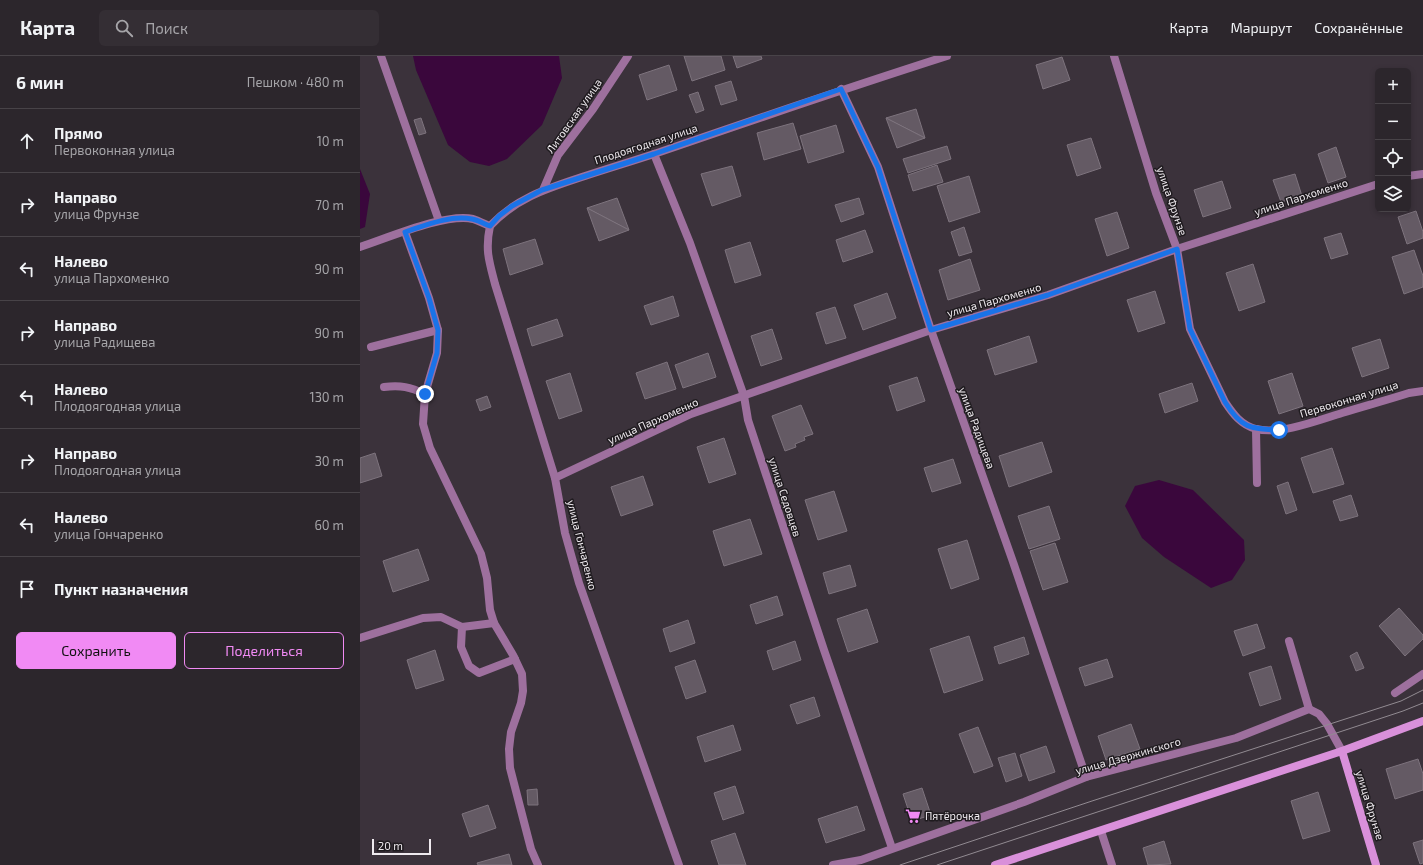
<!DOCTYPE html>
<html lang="ru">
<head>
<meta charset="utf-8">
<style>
  :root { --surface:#2c262c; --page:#342e34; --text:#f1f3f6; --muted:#a6a5a9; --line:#484348; --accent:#f18af4 }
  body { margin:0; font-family:"Exo 2",sans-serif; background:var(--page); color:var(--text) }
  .controls { position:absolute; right:12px; top:12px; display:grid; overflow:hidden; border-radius:6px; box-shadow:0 2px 6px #0003 }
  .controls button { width:36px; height:36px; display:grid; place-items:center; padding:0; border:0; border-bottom:1px solid var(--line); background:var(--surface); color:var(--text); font:20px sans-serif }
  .scale { position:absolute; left:12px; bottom:10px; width:59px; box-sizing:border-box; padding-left:4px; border:2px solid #efeaef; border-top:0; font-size:11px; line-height:14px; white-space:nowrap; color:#efeaef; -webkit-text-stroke:3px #1f1b1f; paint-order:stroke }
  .stop { position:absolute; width:12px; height:12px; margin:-9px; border:3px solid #1a73e8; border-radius:50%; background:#fff }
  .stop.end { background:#1a73e8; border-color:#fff; box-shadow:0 1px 4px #0008 }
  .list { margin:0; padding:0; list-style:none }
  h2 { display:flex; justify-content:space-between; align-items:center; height:52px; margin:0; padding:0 16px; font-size:17px }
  h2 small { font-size:13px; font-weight:400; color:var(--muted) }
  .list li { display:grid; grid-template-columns:26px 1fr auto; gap:12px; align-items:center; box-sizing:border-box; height:64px; padding:0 16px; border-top:1px solid var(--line) }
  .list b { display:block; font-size:15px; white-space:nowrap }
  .list p { margin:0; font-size:13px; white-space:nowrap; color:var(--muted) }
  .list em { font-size:13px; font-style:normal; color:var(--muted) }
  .actions { display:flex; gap:8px; padding:12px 16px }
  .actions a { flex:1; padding:9px 0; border:1px solid var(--accent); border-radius:6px; text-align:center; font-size:14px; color:var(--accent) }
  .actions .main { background:var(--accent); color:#111 }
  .icon { flex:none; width:22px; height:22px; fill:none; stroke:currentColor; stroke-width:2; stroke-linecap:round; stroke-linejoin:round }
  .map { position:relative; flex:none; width:1063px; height:809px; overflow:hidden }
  header { display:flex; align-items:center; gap:24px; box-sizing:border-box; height:56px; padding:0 20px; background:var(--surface); border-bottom:1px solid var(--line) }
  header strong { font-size:19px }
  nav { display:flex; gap:22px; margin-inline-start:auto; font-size:14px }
  .search { width:280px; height:36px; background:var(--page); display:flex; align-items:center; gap:10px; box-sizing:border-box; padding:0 14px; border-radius:6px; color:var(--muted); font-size:15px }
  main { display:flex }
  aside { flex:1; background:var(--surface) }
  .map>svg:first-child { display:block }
  .water { fill:#3a073c }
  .building { fill:#645a64; stroke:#7d737d }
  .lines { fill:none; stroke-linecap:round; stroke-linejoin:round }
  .lane { stroke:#9e709e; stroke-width:8 }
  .street { stroke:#9e709e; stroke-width:8 }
  .secondary { stroke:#d990da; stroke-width:8 }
  .tram { stroke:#928b92; stroke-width:1 }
  .route { stroke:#1a73e8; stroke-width:5 }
  .labels { text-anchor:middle; stroke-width:3; stroke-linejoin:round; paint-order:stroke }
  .street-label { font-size:11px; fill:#efeaef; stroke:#1f1b1f }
  .poi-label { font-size:11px; fill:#efeaef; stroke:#1f1b1f; text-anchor:start }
</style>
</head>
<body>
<header>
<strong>Карта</strong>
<div class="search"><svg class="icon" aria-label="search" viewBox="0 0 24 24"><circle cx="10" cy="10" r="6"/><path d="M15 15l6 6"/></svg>Поиск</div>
<nav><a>Карта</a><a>Маршрут</a><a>Сохранённые</a></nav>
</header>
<main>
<aside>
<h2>6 мин<small>Пешком · 480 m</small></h2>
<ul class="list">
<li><svg class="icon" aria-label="ahead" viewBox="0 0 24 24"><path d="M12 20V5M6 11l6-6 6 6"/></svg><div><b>Прямо</b><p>Первоконная улица</p></div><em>10 m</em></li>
<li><svg class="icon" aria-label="right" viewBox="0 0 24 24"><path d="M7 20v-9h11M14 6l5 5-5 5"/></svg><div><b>Направо</b><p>улица Фрунзе</p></div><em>70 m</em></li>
<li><svg class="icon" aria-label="left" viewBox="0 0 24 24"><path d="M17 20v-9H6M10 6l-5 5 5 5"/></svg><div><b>Налево</b><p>улица Пархоменко</p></div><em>90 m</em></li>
<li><svg class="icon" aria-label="right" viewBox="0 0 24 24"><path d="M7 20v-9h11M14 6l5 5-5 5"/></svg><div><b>Направо</b><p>улица Радищева</p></div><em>90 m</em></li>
<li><svg class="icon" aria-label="left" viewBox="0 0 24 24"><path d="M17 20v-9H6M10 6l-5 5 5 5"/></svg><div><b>Налево</b><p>Плодоягодная улица</p></div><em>130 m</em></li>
<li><svg class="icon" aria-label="right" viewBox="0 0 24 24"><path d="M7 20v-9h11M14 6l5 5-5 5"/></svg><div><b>Направо</b><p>Плодоягодная улица</p></div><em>30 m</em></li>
<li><svg class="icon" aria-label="left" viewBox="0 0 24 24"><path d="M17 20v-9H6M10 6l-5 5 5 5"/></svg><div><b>Налево</b><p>улица Гончаренко</p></div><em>60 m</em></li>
<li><svg class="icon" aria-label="arrive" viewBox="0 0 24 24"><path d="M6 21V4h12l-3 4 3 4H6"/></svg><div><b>Пункт назначения</b></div></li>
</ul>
<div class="actions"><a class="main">Сохранить</a><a>Поделиться</a></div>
</aside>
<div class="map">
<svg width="1063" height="809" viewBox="0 0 1063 809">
  <rect width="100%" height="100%" fill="#3b323b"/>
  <!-- water -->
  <g class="water">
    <path d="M53,0H199L202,22L182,69L147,103L129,110L110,106L88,89L56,14Z"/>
    <path d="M0,113L10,138L5,171L0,173Z"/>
    <path d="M799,424L833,434L884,484L885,504L872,524L851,532L804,501L782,482L765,450L775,430Z"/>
  </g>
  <!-- building -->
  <g class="building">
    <path d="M324,0H361L365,14L332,25Z"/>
    <path d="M373,0H401L402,3L377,12Z"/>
    <path d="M702,1L710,24L683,33L676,9Z"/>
    <path d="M309,9L317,34L287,44L279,19Z"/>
    <path d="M371,25L377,44L361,49L355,30Z"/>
    <path d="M338,36L344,54L336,57L329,39Z"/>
    <path d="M556,53L565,82L526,62Z"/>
    <path d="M61,62L66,77L59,79L54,64Z"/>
    <path d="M526,62L565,82L537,92Z"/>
    <path d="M433,67L441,93L404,104L397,77Z"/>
    <path d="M476,69L484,96L448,107L440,80Z"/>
    <path d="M731,82L741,112L717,120L707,89Z"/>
    <path d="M587,90L591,103L548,117L543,103Z"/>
    <path d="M976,91L986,121L968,127L958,98Z"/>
    <path d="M577,109L583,126L553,135L548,119Z"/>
    <path d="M372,110L381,140L352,150L341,118Z"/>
    <path d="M935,118L942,140L921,146L913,124Z"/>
    <path d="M609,120L620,156L589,166L577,130Z"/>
    <path d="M862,125L871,152L843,161L834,134Z"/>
    <path d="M257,142L269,174L227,152Z"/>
    <path d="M499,142L504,158L481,166L475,149Z"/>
    <path d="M227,152L269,174L239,185Z"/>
    <path d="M1056,155L1063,176V182L1047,188L1038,161Z"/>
    <path d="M757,156L769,192L747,200L735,163Z"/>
    <path d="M604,171L612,196L599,200L591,176Z"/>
    <path d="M505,174L513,196L483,206L476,184Z"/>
    <path d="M981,177L988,198L971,203L964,182Z"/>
    <path d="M175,183L183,208L150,219L143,193Z"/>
    <path d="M390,186L401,219L375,227L365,194Z"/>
    <path d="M1054,194L1063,220V231L1044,238L1032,201Z"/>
    <path d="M610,203L620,234L588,244L579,214Z"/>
    <path d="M893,208L905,246L879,255L866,217Z"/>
    <path d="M795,235L805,267L778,276L767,244Z"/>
    <path d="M527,237L536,262L503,274L494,249Z"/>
    <path d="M313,240L319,260L291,269L284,250Z"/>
    <path d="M475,251L486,282L466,288L456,257Z"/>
    <path d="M197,263L203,280L172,290L167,273Z"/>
    <path d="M412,273L422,303L401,310L391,280Z"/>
    <path d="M669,280L677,306L635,319L627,294Z"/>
    <path d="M1020,283L1029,312L1002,321L992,292Z"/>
    <path d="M348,297L356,321L323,332L315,309Z"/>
    <path d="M307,306L316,333L285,343L276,317Z"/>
    <path d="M210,317L222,355L199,363L186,325Z"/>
    <path d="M932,317L943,350L919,358L908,325Z"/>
    <path d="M557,321L565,345L537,355L529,330Z"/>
    <path d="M832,327L838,345L805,357L799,338Z"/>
    <path d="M127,340L131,351L120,355L116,344Z"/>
    <path d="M441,349L453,378L444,381L445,384L435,388L436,391L425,395L412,360Z"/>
    <path d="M364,382L376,418L349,427L337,391Z"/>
    <path d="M682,386L692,416L649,431L639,400Z"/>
    <path d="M972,392L984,428L953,437L941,402Z"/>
    <path d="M15,397L22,420L0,427V402Z"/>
    <path d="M593,403L601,427L572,436L564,412Z"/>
    <path d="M283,420L293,449L261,460L251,431Z"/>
    <path d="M928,426L937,454L926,458L917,430Z"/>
    <path d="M474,435L487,475L458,484L445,444Z"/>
    <path d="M991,439L998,460L980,465L973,445Z"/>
    <path d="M689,450L700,483L669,493L658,460Z"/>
    <path d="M390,463L402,498L364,510L353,475Z"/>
    <path d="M607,484L619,523L591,533L578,493Z"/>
    <path d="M695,487L708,526L683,534L670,495Z"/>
    <path d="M58,493L69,524L33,536L23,505Z"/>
    <path d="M490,509L496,530L469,538L463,517Z"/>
    <path d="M417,540L423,559L396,568L390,549Z"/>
    <path d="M1039,552L1063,579V583L1045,600L1019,570Z"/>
    <path d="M507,553L518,586L488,596L477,563Z"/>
    <path d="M328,564L335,587L310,596L303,573Z"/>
    <path d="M897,568L905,592L883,600L874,575Z"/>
    <path d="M609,580L623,624L584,637L570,593Z"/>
    <path d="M664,581L669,598L639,608L634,591Z"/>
    <path d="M435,585L441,604L413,614L407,595Z"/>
    <path d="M75,594L84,624L56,633L47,604Z"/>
    <path d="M997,596L1004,612L996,615L990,600Z"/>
    <path d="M747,603L753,621L725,630L719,612Z"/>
    <path d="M335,604L346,636L326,643L315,611Z"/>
    <path d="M911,610L921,643L900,650L889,617Z"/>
    <path d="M454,641L460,660L437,668L430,649Z"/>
    <path d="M771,668L780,693L746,704L738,680Z"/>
    <path d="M373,669L381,694L345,706L337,681Z"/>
    <path d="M618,671L633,710L614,717L599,678Z"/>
    <path d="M686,690L695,716L669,725L660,699Z"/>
    <path d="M655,697L662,720L646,726L638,702Z"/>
    <path d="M1058,703L1063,718V734L1035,743L1026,713Z"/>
    <path d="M375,730L384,757L363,764L354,737Z"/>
    <path d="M562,732L571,759L552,765L543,738Z"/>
    <path d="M177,733L178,749H168L167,734Z"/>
    <path d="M958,736L970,775L943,783L931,745Z"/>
    <path d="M128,749L136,772L110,781L102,758Z"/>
    <path d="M497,750L505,774L466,787L458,763Z"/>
    <path d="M375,777L386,809H359L351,785Z"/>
    <path d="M1063,784V807L1060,808L1053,787Z"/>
    <path d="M804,785L811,808L788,809L783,792Z"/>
    <path d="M149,798L152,809H118L117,807Z"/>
  </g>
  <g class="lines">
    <!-- lane -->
    <g class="lane">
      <path d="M21,0L79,165"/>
      <path d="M11,291L78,274"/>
      <path d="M24,331C41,329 50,331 65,338"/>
      <path d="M896,373L897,427"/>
      <path d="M102,571L101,591L109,610L119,617L155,603"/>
      <path d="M929,585L949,653"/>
      <path d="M1035,637L1063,618"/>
    </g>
    <!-- street -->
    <g class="street">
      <path d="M754,0L796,137L817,193L830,273L865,346C873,358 881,369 896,373C921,379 959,364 982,357C1005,350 1027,344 1049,337L1063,335"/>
      <path d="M481,33L518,111L571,274L652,503L726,721"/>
      <path d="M294,98L330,187L384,340L388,364L464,594L532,792"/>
      <path d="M1048,120L1063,118"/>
      <path d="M183,134L198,99L233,53L268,0"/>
      <path d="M130,170C125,194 129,205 135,228L195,422L205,477L219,527L319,809"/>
      <path d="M45,176L69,242L78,274L77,297L65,338L63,368L70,392L121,498L127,522L130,554L134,567L153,599L162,618L163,635L161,647L151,676L149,693L150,712L171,793L178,809"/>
      <path d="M0,191C28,182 85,157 113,163C119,165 125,168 130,170C157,141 189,132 225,120C249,112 273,105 297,97C393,64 490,31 587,0"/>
      <path d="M195,422L331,358L571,274L688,239L817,193L1018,128"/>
      <path d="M0,582L63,562L81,561L102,571L134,567"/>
      <path d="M741,775L752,809"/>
      <path d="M473,809L501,804L664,746L726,721L876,682L949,653L959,658L967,668L982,695"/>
    </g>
    <!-- secondary -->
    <g class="secondary">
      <path d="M982,695L1016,809"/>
      <path d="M635,809L982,695L1063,665"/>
    </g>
    <!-- tram -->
    <g class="tram">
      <path d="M540,809L732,745L1041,645L1063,634"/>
      <path d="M577,809L1043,655L1063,647"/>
    </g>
  </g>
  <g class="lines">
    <!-- route -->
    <path class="route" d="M65,338L77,297L78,274L69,242L45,176C66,169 90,159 112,163C118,164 124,168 130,170L139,160L152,150L182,134L294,98L481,33L518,111L571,274L688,239L817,193L830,273L865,346C881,372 890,373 919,374"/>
  </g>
  <!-- icons -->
  <defs>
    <g id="supermarket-bare" transform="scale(1.2)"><path d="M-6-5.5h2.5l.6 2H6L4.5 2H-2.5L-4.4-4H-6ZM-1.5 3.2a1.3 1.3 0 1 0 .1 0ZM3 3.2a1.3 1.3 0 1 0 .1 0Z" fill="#f18af4" stroke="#1f1b1f" stroke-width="2.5" paint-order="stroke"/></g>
  </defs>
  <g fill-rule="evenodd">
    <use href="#supermarket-bare" x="553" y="760"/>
  </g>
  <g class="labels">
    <!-- street labels -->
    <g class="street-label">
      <text transform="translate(214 60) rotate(-55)" y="4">Литовская улица</text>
      <text transform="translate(286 88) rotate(-18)" y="4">Плодоягодная улица</text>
      <text transform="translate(941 141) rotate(-18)" y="4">улица Пархоменко</text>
      <text transform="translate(812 145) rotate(71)" y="4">улица Фрунзе</text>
      <text transform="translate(634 244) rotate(-16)" y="4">улица Пархоменко</text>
      <text transform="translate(989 343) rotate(-17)" y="4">Первоконная улица</text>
      <text transform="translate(293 365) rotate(-24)" y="4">улица Пархоменко</text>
      <text transform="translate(617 372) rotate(70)" y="4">улица Радищева</text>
      <text transform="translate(425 441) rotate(72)" y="4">улица Седовцев</text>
      <text transform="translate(222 489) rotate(76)" y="4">улица Гончаренко</text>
      <text transform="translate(768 700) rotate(-16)" y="4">улица Дзержинского</text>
      <text transform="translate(1010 749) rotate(73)" y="4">улица Фрунзе</text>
    </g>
    <!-- poi labels -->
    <g class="poi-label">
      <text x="565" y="764">Пятёрочка</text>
    </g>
  </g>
</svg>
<div class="controls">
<button>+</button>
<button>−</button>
<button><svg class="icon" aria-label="locate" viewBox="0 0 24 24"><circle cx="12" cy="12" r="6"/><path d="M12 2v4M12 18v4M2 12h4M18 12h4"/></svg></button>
<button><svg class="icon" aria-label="layers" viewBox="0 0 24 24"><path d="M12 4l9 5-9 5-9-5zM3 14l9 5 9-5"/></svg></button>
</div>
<div class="scale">20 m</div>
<div class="stop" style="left:919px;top:374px"></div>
<div class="stop end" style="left:65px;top:338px"></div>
</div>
</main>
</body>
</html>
